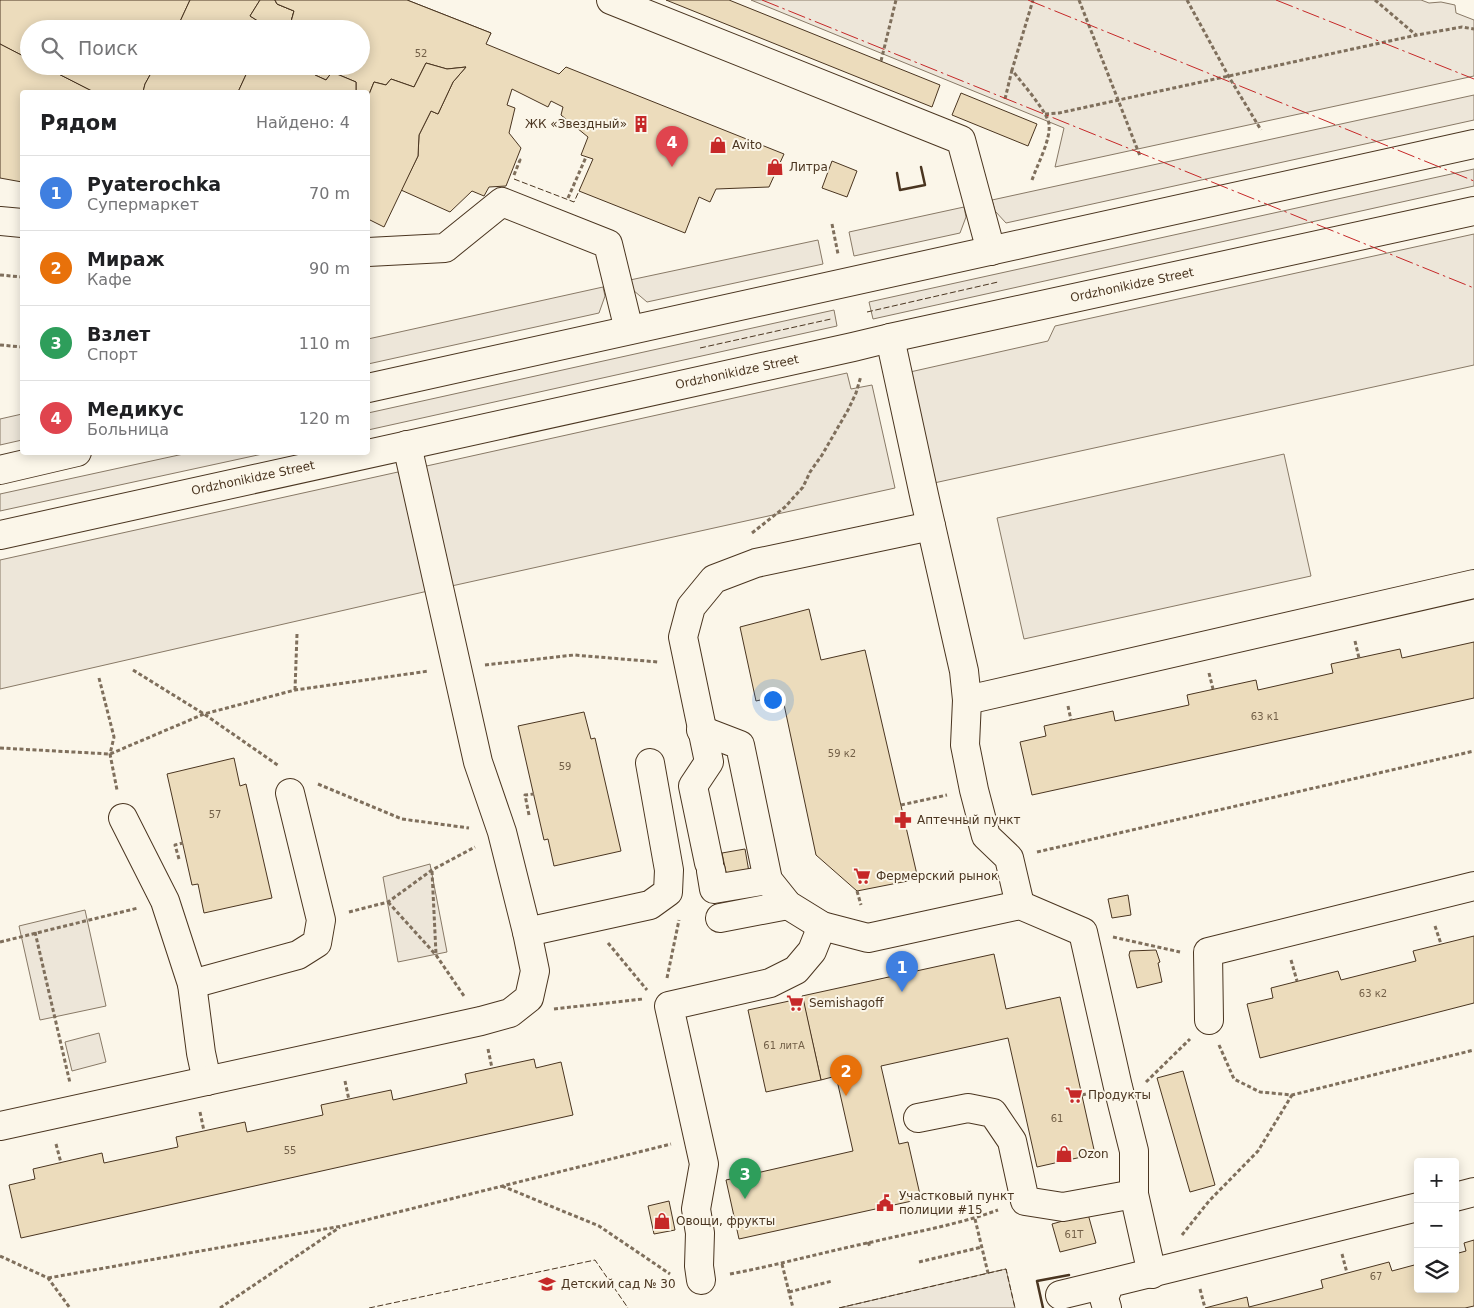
<!DOCTYPE html>
<html lang="ru">
<head>
<meta charset="utf-8">
<style>
  :root { --surface:#fff; --page:#f2f2f2; --text:#202124; --muted:#757577; --line:#e0e0e0; --accent:#d93025 }
  body { margin:0; font-family:"DejaVu Sans",sans-serif; background:var(--page); color:var(--text) }
  .controls { position:absolute; right:15px; bottom:15px; display:grid; overflow:hidden; border-radius:5px; box-shadow:0 2px 12px #0003 }
  .controls button { width:45px; height:45px; display:grid; place-items:center; padding:0; border:0; border-bottom:1px solid var(--line); background:var(--surface); color:var(--text); font:25px sans-serif }
  .you { position:absolute; left:772px; top:699px; width:18px; height:18px; margin:-12px; border:4px solid #fff; border-radius:50%; background:#1a73e8; box-shadow:0 0 0 8px #1a73e833 }
  .badge { display:grid; place-items:center; width:32px; height:32px; border-radius:50%; background:var(--accent); color:#fff; font-size:16px; font-weight:700 }
  .pin { position:absolute; translate:-50% -41px; filter:drop-shadow(0 1px 2px #0008) }
  .pin::after { content:''; position:absolute; top:26px; width:18px; height:15px; background:inherit; clip-path:polygon(0 0,100% 0,50% 100%) }
  .list { margin:0; padding:0; list-style:none }
  h2 { display:flex; justify-content:space-between; align-items:center; height:65px; margin:0; padding:0 20px; font-size:21px }
  h2 small { font-size:16px; font-weight:400; color:var(--muted) }
  .list li { display:grid; grid-template-columns:32px 1fr auto; gap:15px; align-items:center; box-sizing:border-box; height:75px; padding:0 20px; border-top:1px solid var(--line) }
  .list b { display:block; font-size:19px; white-space:nowrap }
  .list p { margin:0; font-size:16px; white-space:nowrap; color:var(--muted) }
  .list em { font-size:16px; font-style:normal; color:var(--muted) }
  .icon { flex:none; width:28px; height:28px; fill:none; stroke:currentColor; stroke-width:2; stroke-linecap:round; stroke-linejoin:round }
  .map { position:relative; flex:none; width:1474px; height:1308px; overflow:hidden }
  .search { position:absolute; background:var(--surface); box-shadow:0 2px 12px #0003; left:20px; top:20px; width:350px; height:55px; display:flex; align-items:center; gap:12px; box-sizing:border-box; padding:0 18px; border-radius:28px; color:var(--muted); font-size:19px }
  .panel { position:absolute; background:var(--surface); box-shadow:0 2px 12px #0003; left:20px; top:90px; width:350px; height:365px; border-radius:5px }
  .map>svg:first-child { display:block }
  .green { fill:#ede6d9; stroke:#887966 }
  .building { fill:#ecdcbc; stroke:#4a3520 }
  .lines { fill:none; stroke-linecap:round; stroke-linejoin:round }
  .minor-casing { stroke:#4a3520; stroke-width:30 }
  .path { stroke:#7f6f5c; stroke-width:3; stroke-dasharray:4 2.5; stroke-linecap:butt }
  .minor { stroke:#fbf6e9; stroke-width:28 }
  .fence { stroke:#4a3520; stroke-width:1; stroke-dasharray:6 2.5; stroke-linecap:butt }
  .wall { stroke:#4a3520; stroke-width:2.5 }
  .power { stroke:#c62828; stroke-width:1; stroke-dasharray:18 4 2.5 4; stroke-linecap:butt }
  .labels { text-anchor:middle; stroke-width:4; stroke-linejoin:round; paint-order:stroke }
  .number-label { font-size:10px; fill:#725f47 }
  .poi-label { font-size:12px; fill:#4a3520; stroke:#fbf6e9; text-anchor:start }
  .street-label { font-size:12px; fill:#4a3520; stroke:#fbf6e9 }
</style>
</head>
<body>
<div class="map">
<svg width="1474" height="1308" viewBox="0 0 1474 1308">
  <rect width="100%" height="100%" fill="#fbf6e9"/>
  <!-- green -->
  <g class="green">
    <path d="M751,0H1421L1429,3L1441,2L1455,5L1456,13L1474,20V76L1055,167L1064,128Z"/>
    <path d="M1474,95V120L1006,223L995,211L992,200Z"/>
    <path d="M1474,169V186L873,319L869,302Z"/>
    <path d="M964,207L966,217L960,233L854,256L849,232Z"/>
    <path d="M1474,234V365L934,483L910,372L1048,341L1055,326Z"/>
    <path d="M818,240L823,264L647,302L633,290L630,280Z"/>
    <path d="M603,287L605,296L599,313L368,364V339Z"/>
    <path d="M834,310L837,326L368,430V413Z"/>
    <path d="M847,373L851,389L872,385L895,488L447,587L422,467Z"/>
    <path d="M22,414V440L0,445V419Z"/>
    <path d="M188,453H267L0,511V494Z"/>
    <path d="M1284,454L1311,576L1024,639L997,518Z"/>
    <path d="M398,472L402,478L428,591L0,689V560Z"/>
    <path d="M430,864L447,952L398,962L383,877Z"/>
    <path d="M85,910L106,1006L40,1020L19,926Z"/>
    <path d="M99,1033L106,1062L72,1071L65,1042Z"/>
    <path d="M1006,1269L1015,1308H839L988,1273Z"/>
  </g>
  <!-- building -->
  <g class="building">
    <path d="M0,0H190L177,28L170,24L167,29H29V59L0,44Z"/>
    <path d="M190,0H260L250,16L258,21L255,29H167L170,24L177,28Z"/>
    <path d="M260,0H275L277,4L294,11L289,29H255L258,21L250,16Z"/>
    <path d="M275,0H407L491,33L472,67L447,69L426,63L414,87L391,79L386,85L374,82L368,97V92H356V82L332,72L326,80L315,75L318,66H361V29H289L294,11L277,4Z"/>
    <path d="M275,0H407L491,33L486,44L559,74L566,67L784,154L769,187L716,189L710,202L699,197L685,233L579,191L593,159L581,155L588,137L561,115L563,107L551,101L548,107L512,89L507,105L515,108L509,133L521,148L506,186L489,187L484,196L472,191L450,212L401,190L418,156L419,135L431,111L438,114L453,82L466,67L447,69L426,63L414,87L391,79L386,85L374,82L368,97V92H356V82L332,72L326,80L315,75L318,66H361V29H289L294,11L277,4Z"/>
    <path d="M666,0H729L940,85L932,107Z"/>
    <path d="M0,44L29,59V66H43L94,92H22V182L0,178Z"/>
    <path d="M426,63L447,69L466,67L453,82L438,114L431,111L419,135L418,156L384,227L368,219V97L374,82L386,85L391,79L414,87Z"/>
    <path d="M43,66H155L145,84L143,92H94Z"/>
    <path d="M155,66H250L238,92H143L145,84Z"/>
    <path d="M250,66H318L315,75L326,80L332,72L356,82V92H238Z"/>
    <path d="M961,93L1037,124L1028,146L952,115Z"/>
    <path d="M832,161L857,171L847,197L822,188Z"/>
    <path d="M809,609L821,660L865,650L918,879L857,891L816,855L782,695L756,701L740,627Z"/>
    <path d="M1474,642V698L1032,795L1020,742L1046,736L1044,726L1113,711L1115,721L1189,705L1187,695L1256,680L1258,690L1333,673L1331,664L1400,649L1402,658Z"/>
    <path d="M584,712L591,739L595,738L621,851L554,866L548,839L544,840L518,726Z"/>
    <path d="M234,758L240,786L246,784L272,898L204,913L198,884L192,885L167,774Z"/>
    <path d="M745,849L749,872L727,877L722,853Z"/>
    <path d="M1128,895L1131,915L1112,918L1108,899Z"/>
    <path d="M1474,936V1003L1260,1058L1247,1004L1273,998L1271,988L1338,971L1341,980L1416,961L1413,951Z"/>
    <path d="M1156,950L1160,962L1158,963L1162,982L1137,988L1129,955L1130,951Z"/>
    <path d="M994,954L1006,1009L1060,997L1095,1154L1037,1167L1008,1038L881,1066L899,1144L908,1142L921,1199L739,1239L726,1180L853,1151L836,1076L821,1080L802,996Z"/>
    <path d="M803,998L821,1080L766,1092L748,1010Z"/>
    <path d="M534,1059L536,1068L561,1062L573,1115L21,1238L9,1185L35,1179L33,1169L102,1153L104,1163L178,1147L176,1137L245,1122L247,1132L323,1115L321,1105L391,1090L393,1100L467,1083L465,1074Z"/>
    <path d="M1183,1071L1215,1185L1190,1192L1157,1078Z"/>
    <path d="M669,1201L675,1230L654,1234L648,1206Z"/>
    <path d="M1088,1214L1096,1243L1060,1252L1052,1224Z"/>
    <path d="M1474,1240V1306L1465,1308H1205L1247,1297L1249,1307L1323,1288L1321,1280L1389,1262L1392,1271L1418,1264V1289H1455V1254L1466,1251L1464,1243Z"/>
  </g>
  <g class="lines">
    <!-- minor casing -->
    <g class="minor-casing">
      <g id="minor">
        <path d="M611,0L961,140L991,251"/>
        <path d="M0,221L22,223"/>
        <path d="M368,252L445,248L502,202L608,244L629,330"/>
        <path d="M890,338L924,495L964,671L967,700L965,745L974,790L986,836L1009,858L1020,905"/>
        <path d="M368,388L1474,144"/>
        <path d="M0,470L77,452"/>
        <path d="M0,535L853,347L890,338L1474,211"/>
        <path d="M967,700L1474,584"/>
        <path d="M701,730L740,745L768,880L788,905L822,926L868,938L1020,905L1083,932L1118,1087L1134,1151V1194L1152,1274"/>
        <path d="M123,818L165,901L192,984L201,1053L207,1081"/>
        <path d="M709,863L693,786L709,762L683,637L691,607L714,579L756,563L931,526"/>
        <path d="M711,871L714,889L768,880"/>
        <path d="M720,918L788,905"/>
        <path d="M527,932L650,905L668,892L669,870L650,763"/>
        <path d="M192,984L298,955L317,943L321,920L290,793"/>
        <path d="M1209,1020L1208,952L1474,886"/>
        <path d="M918,1118L968,1108L993,1113L1012,1141L1025,1201L1063,1207L1134,1194"/>
        <path d="M0,1126L481,1021L510,1013L529,998L535,971L527,932L502,832L478,762L407,445"/>
        <path d="M1455,1197L1474,1192"/>
        <path d="M701,1280L699,1266L700,1233L696,1209L704,1164L669,1006L770,983L796,970L812,951L822,926"/>
        <path d="M1060,1295L1110,1283"/>
        <path d="M1107,1308L1104,1298L1110,1283L1418,1207"/>
      </g>
    </g>
    <!-- path -->
    <g class="path">
      <path d="M1079,0L1140,156"/>
      <path d="M1187,0L1229,77L1261,130"/>
      <path d="M1375,0L1416,35"/>
      <path d="M881,61L896,0"/>
      <path d="M1005,99L1012,70"/>
      <path d="M1045,114L1059,113L1417,35L1462,27L1474,29"/>
      <path d="M514,175L520,160L517,159"/>
      <path d="M1032,180C1037,165 1051,140 1049,124C1047,111 1021,82 1012,70L1033,0"/>
      <path d="M568,198L586,157"/>
      <path d="M832,224L838,254"/>
      <path d="M0,275L22,277"/>
      <path d="M0,345L22,347"/>
      <path d="M752,533L785,507L803,487L810,472L822,455L848,410L856,393L861,376"/>
      <path d="M1355,641L1359,658"/>
      <path d="M485,665L574,655L658,662"/>
      <path d="M133,670L204,714L279,766"/>
      <path d="M1209,673L1213,689"/>
      <path d="M99,678L114,737L110,754L117,790"/>
      <path d="M295,690L297,634"/>
      <path d="M1068,706L1071,720"/>
      <path d="M0,748L110,754L204,714L295,690L429,671"/>
      <path d="M318,784L402,819L469,828"/>
      <path d="M901,805L947,795"/>
      <path d="M529,815L525,795L534,794"/>
      <path d="M1037,852L1474,751"/>
      <path d="M179,859L175,845L183,843"/>
      <path d="M432,871L436,954"/>
      <path d="M857,891L861,905"/>
      <path d="M388,902L436,955L464,996"/>
      <path d="M349,912L388,902L432,870L475,847"/>
      <path d="M1435,926L1441,944"/>
      <path d="M35,932L70,1083"/>
      <path d="M1113,937L1180,952"/>
      <path d="M0,942L138,908"/>
      <path d="M608,943L647,990"/>
      <path d="M1291,960L1297,981"/>
      <path d="M667,978L679,920"/>
      <path d="M554,1009L643,999"/>
      <path d="M1219,1045L1234,1079L1260,1092L1292,1095L1474,1050"/>
      <path d="M488,1049L492,1068"/>
      <path d="M345,1081L349,1100"/>
      <path d="M1146,1082L1190,1039"/>
      <path d="M1082,1095L1090,1093"/>
      <path d="M200,1112L204,1131"/>
      <path d="M56,1144L61,1163"/>
      <path d="M502,1186L599,1226L670,1274"/>
      <path d="M975,1219L988,1273"/>
      <path d="M1182,1235L1209,1201L1258,1151L1292,1095"/>
      <path d="M868,1242L870,1247"/>
      <path d="M1342,1254L1347,1273"/>
      <path d="M0,1256L48,1278L70,1308"/>
      <path d="M919,1262L982,1247"/>
      <path d="M782,1264L793,1308"/>
      <path d="M730,1274C778,1265 824,1252 872,1242C914,1232 957,1225 998,1210"/>
      <path d="M48,1278L342,1226L671,1144"/>
      <path d="M1200,1289L1205,1308"/>
      <path d="M789,1292L832,1281"/>
      <path d="M220,1308L340,1227"/>
    </g>
    <!-- minor -->
    <use href="#minor" class="minor"/>
    <!-- fence -->
    <g class="fence">
      <path d="M514,179L574,202L579,191"/>
      <path d="M867,312L998,282"/>
      <path d="M700,348L831,319"/>
      <path d="M369,1308L595,1260L628,1308"/>
      <path d="M839,1308L1006,1269L1015,1308"/>
    </g>
    <!-- wall -->
    <g class="wall">
      <path d="M897,173L900,190L925,185L921,167"/>
      <path d="M1043,1308L1037,1281L1069,1275"/>
    </g>
    <!-- power -->
    <g class="power">
      <path d="M762,0L1474,288"/>
      <path d="M1028,0L1474,181"/>
      <path d="M1276,0L1474,79"/>
    </g>
  </g>
  <!-- icons -->
  <defs>
    <g id="building-bare" transform="scale(1.35)"><path d="M-4-6H4V6H1V3H-1V6H-4ZM-2.5-4.3h1.7v1.8h-1.7ZM.8-4.3h1.7v1.8H.8ZM-2.5-1h1.7V.8h-1.7ZM.8-1h1.7V.8H.8Z" fill="#c62828" stroke="#fbf6e9" stroke-width="2.5" paint-order="stroke"/></g>
    <g id="shop-bare" transform="scale(1.35)"><path d="M-5-2.5h2.3a2.7 3.5 0 0 1 5.4 0H5L5.5 6h-11ZM-1.5-2.5h3a1.5 2.3 0 0 0-3 0Z" fill="#c62828" stroke="#fbf6e9" stroke-width="2.5" paint-order="stroke"/></g>
    <g id="pharmacy-bare" transform="scale(1.35)"><path d="M-2-6h4v4h4v4h-4v4h-4v-4h-4v-4h4Z" fill="#c62828" stroke="#fbf6e9" stroke-width="2.5" paint-order="stroke"/></g>
    <g id="supermarket-bare" transform="scale(1.35)"><path d="M-6-5.5h2.5l.6 2H6L4.5 2H-2.5L-4.4-4H-6ZM-1.5 3.2a1.3 1.3 0 1 0 .1 0ZM3 3.2a1.3 1.3 0 1 0 .1 0Z" fill="#c62828" stroke="#fbf6e9" stroke-width="2.5" paint-order="stroke"/></g>
    <g id="civic-bare" transform="scale(1.35)"><path d="M-.6-6.5H3V-4.5H.6V-3L4-1V1h2V6H-6V1h2V-1L-.6-3ZM-1.2 2.5V6h2.4V2.5Z" fill="#c62828" stroke="#fbf6e9" stroke-width="2.5" paint-order="stroke"/></g>
    <g id="school-bare" transform="scale(1.35)"><path d="M0-5L7-2L0 1L-7-2ZM-4 1L0 2.5L4 1V4Q0 6-4 4Z" fill="#c62828" stroke="#fbf6e9" stroke-width="2.5" paint-order="stroke"/></g>
  </defs>
  <g fill-rule="evenodd">
    <use href="#building-bare" x="641" y="124"/>
    <use href="#shop-bare" x="718" y="145"/>
    <use href="#shop-bare" x="775" y="167"/>
    <use href="#pharmacy-bare" x="903" y="820"/>
    <use href="#supermarket-bare" x="862" y="876"/>
    <use href="#supermarket-bare" x="795" y="1003"/>
    <use href="#supermarket-bare" x="1074" y="1095"/>
    <use href="#shop-bare" x="1064" y="1154"/>
    <use href="#civic-bare" x="885" y="1203"/>
    <use href="#shop-bare" x="662" y="1221"/>
    <use href="#school-bare" x="547" y="1284"/>
  </g>
  <g class="labels">
    <!-- number labels -->
    <g class="number-label">
      <text x="421" y="57">52</text>
      <text x="1265" y="720">63 к1</text>
      <text x="842" y="757">59 к2</text>
      <text x="565" y="770">59</text>
      <text x="215" y="818">57</text>
      <text x="1373" y="997">63 к2</text>
      <text x="784" y="1049">61 литА</text>
      <text x="1057" y="1122">61</text>
      <text x="290" y="1154">55</text>
      <text x="1074" y="1238">61Т</text>
      <text x="1376" y="1280">67</text>
    </g>
    <!-- poi labels -->
    <g class="poi-label">
      <text x="627" y="128" text-anchor="end">ЖК «Звездный»</text>
      <text x="732" y="149">Avito</text>
      <text x="789" y="171">Литра</text>
      <text x="917" y="824">Аптечный пункт</text>
      <text x="876" y="880">Фермерский рынок</text>
      <text x="809" y="1007">Semishagoff</text>
      <text x="1088" y="1099">Продукты</text>
      <text x="1078" y="1158">Ozon</text>
      <text x="899" y="1200">Участковый пункт<tspan x="899" dy="14">полиции #15</tspan></text>
      <text x="676" y="1225">Овощи, фрукты</text>
      <text x="561" y="1288">Детский сад № 30</text>
    </g>
    <!-- street labels -->
    <g class="street-label">
      <text transform="translate(1132 285) rotate(-12)" y="4">Ordzhonikidze Street</text>
      <text transform="translate(737 372) rotate(-12)" y="4">Ordzhonikidze Street</text>
      <text transform="translate(253 478) rotate(-12)" y="4">Ordzhonikidze Street</text>
    </g>
  </g>
</svg>
<div class="controls">
<button>+</button>
<button>−</button>
<button><svg class="icon" aria-label="layers" viewBox="0 0 24 24"><path d="M12 4l9 5-9 5-9-5zM3 14l9 5 9-5"/></svg></button>
</div>
<div class="you"></div>
<div class="pin badge" style="left:902px;top:992px;background:#3f7fe0">1</div>
<div class="pin badge" style="left:846px;top:1096px;background:#e8710a">2</div>
<div class="pin badge" style="left:745px;top:1199px;background:#2e9e5b">3</div>
<div class="pin badge" style="left:672px;top:167px;background:#e0444e">4</div>
<div class="search"><svg class="icon" aria-label="search" viewBox="0 0 24 24"><circle cx="10" cy="10" r="6"/><path d="M15 15l6 6"/></svg>Поиск</div>
<section class="panel">
<h2>Рядом<small>Найдено: 4</small></h2>
<ul class="list">
<li><span class="badge" style="background:#3f7fe0">1</span><div><b>Pyaterochka</b><p>Супермаркет</p></div><em>70 m</em></li>
<li><span class="badge" style="background:#e8710a">2</span><div><b>Мираж</b><p>Кафе</p></div><em>90 m</em></li>
<li><span class="badge" style="background:#2e9e5b">3</span><div><b>Взлет</b><p>Спорт</p></div><em>110 m</em></li>
<li><span class="badge" style="background:#e0444e">4</span><div><b>Медикус</b><p>Больница</p></div><em>120 m</em></li>
</ul>
</section>
</div>
</body>
</html>
